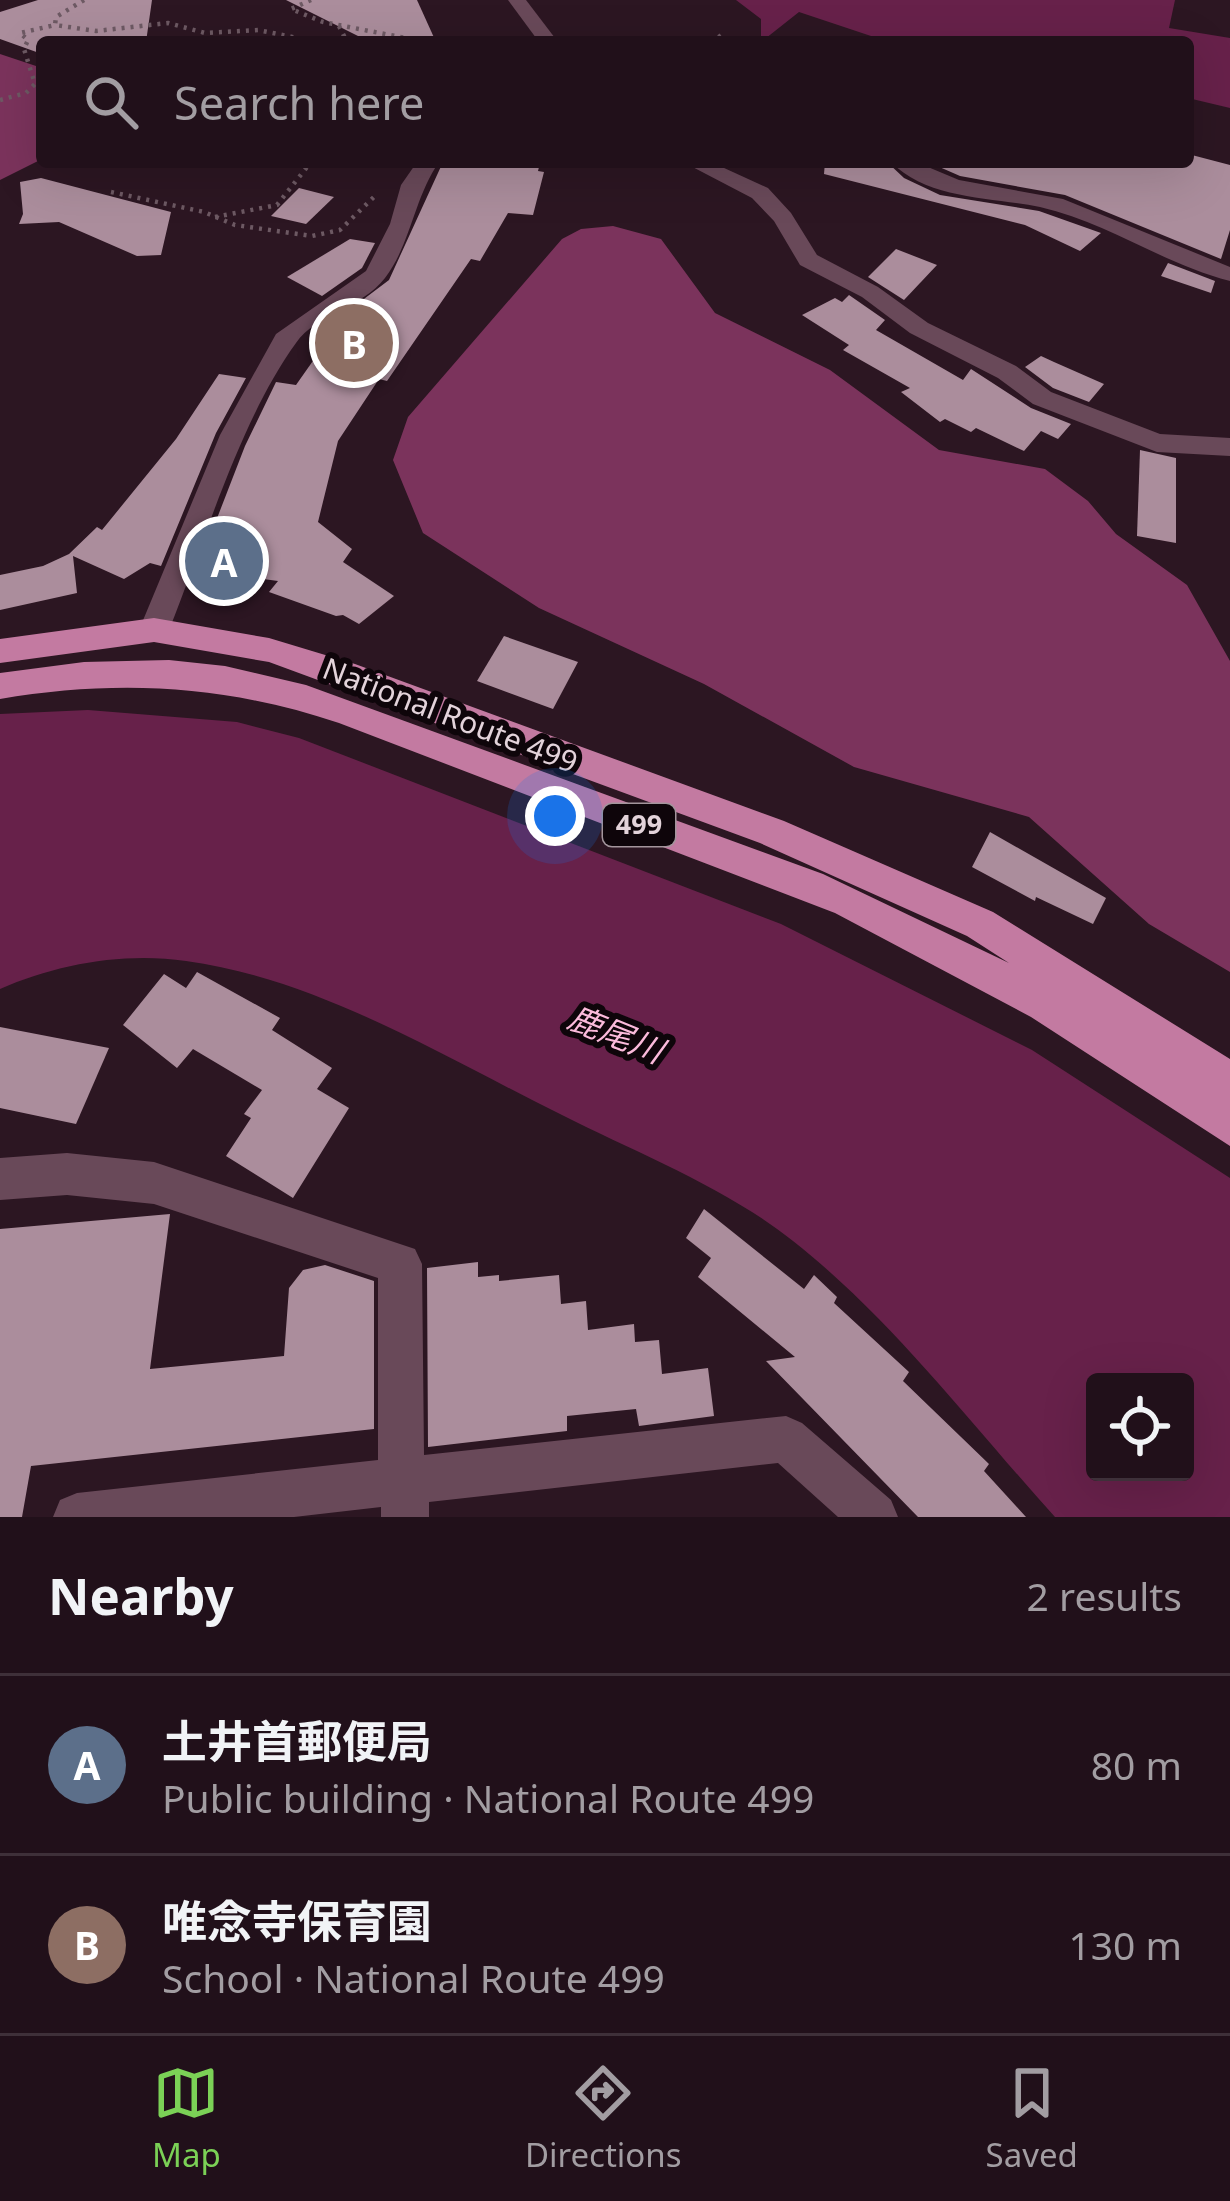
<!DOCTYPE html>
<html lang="en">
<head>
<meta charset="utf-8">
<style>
  :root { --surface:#21101a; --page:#2d1e27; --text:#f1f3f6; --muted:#a29da2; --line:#3e3039; --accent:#7bd156 }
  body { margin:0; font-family:"Noto Sans","Noto Sans JP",sans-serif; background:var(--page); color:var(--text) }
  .controls { position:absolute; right:36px; bottom:36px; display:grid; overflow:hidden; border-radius:12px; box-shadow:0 12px 48px #0002 }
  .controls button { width:108px; height:108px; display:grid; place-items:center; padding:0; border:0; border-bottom:3px solid var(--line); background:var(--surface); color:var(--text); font:60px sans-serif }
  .you { position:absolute; left:555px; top:816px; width:42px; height:42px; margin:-30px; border:9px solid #fff; border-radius:50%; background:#1a73e8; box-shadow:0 0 0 18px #1a73e833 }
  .badge { display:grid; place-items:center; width:78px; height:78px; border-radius:50%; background:var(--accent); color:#fff; font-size:39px; font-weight:700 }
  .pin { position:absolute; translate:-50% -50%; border:6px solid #fff; box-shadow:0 3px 12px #0006 }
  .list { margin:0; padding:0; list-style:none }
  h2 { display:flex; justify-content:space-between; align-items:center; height:156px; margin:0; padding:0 48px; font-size:51px }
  h2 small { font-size:39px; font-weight:400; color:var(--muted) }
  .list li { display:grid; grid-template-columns:78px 1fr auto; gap:36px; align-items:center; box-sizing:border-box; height:180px; padding:0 48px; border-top:3px solid var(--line) }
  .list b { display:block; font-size:45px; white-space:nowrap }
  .list p { margin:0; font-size:39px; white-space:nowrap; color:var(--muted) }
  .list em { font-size:39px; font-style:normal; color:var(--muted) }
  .icon { flex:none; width:66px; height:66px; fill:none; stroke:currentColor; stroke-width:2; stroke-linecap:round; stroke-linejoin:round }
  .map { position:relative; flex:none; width:1230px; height:1517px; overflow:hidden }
  .search { position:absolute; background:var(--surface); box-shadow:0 12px 48px #0002; left:36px; right:36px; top:36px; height:132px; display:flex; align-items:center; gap:30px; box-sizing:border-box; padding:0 42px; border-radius:12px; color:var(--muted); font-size:45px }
  .sheet { height:516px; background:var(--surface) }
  nav { display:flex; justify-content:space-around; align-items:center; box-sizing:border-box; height:168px; border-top:3px solid var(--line); background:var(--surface); font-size:33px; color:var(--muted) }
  nav a { display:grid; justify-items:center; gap:6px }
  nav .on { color:var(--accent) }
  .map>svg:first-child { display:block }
  .forest { fill:#7b335c }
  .water { fill:#67214a; fill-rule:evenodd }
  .building { fill:#ab8d9c }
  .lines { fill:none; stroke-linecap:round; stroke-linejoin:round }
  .path { stroke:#6d5963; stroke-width:4.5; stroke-dasharray:3 6; stroke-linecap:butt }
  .minor { fill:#694959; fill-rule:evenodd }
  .trunk { fill:#c37aa1; fill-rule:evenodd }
  .labels { text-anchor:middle; stroke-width:12; stroke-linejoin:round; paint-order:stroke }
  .shield { fill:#0e050a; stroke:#a3959c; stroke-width:3 }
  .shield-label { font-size:27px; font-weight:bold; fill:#e3d3da }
  .street-label { font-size:30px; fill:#e3d3da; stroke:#0e050a }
  .water-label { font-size:33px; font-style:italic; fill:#fbbadb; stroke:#0e050a }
</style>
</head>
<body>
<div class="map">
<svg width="1230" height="1517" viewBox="0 0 1230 1517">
  <rect width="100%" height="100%" fill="#2c1622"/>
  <!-- forest -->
  <g class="forest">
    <path d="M0,54L42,68V159L0,180Z"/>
    <path d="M613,226L661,239L715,313L830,370L939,450L1045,469L1088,501L1116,534L1187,585L1230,661V972L1149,924L1029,817L854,767L704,684L539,608L423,533L393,460L408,417L562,239L581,229Z"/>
  </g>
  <!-- water -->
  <g class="water">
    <path d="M736,0H1175L1169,28L1230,38V108L1188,98V42H889L799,12L761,42V19Z"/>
    <path d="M88,710L237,722L299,738L781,924L1032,1050L1230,1178V1517H1055C970,1423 892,1319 793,1241C725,1187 639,1154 562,1115C444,1057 319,979 186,961C124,952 57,964 0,989V714ZM1185,1382V1472H1095V1382Z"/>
  </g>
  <!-- building -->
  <g class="building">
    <path d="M38,0H152L146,42H42V54L0,39V12Z"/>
    <path d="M286,0H417L436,42H370Z"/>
    <path d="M1188,154L1230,165V230L1221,259L1065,195L960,176L928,162H1188Z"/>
    <path d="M443,162H488L539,167L538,171L544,172L533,215L508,213L480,261L471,259L387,381L379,379L338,441L318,522L352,549L343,562L394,596L359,624L343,615L336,616L269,592L278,581L197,570L245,446L276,382L296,385L348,311L389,280Z"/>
    <path d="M825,162H887L904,178L940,195L1039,211L1101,233L1080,251L1025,225L824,174Z"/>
    <path d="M41,178L171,212L161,255L137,256L59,222L19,224L23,214L20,182Z"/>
    <path d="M299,188L334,197L306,224L271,216Z"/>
    <path d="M350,239L375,243L362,268L322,296L287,277Z"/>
    <path d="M896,249L937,265L904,300L868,277Z"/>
    <path d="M1168,263L1215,281L1211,293L1161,276Z"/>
    <path d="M849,295L885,320L876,330L963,380L971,369L1031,408L1071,424L1058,439L1041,431L1024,451L976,428L971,432L945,419L940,422L901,392L910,388L843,350L849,345L802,315L835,298L842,302Z"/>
    <path d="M1041,356L1054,362L1104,384L1089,402L1053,388L1025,367Z"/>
    <path d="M219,374L246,378L216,433L161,566L150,563L124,579L73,556L77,593L0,610V575L43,566L69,554L97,527L102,530L176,439Z"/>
    <path d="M1140,450L1176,458V543L1137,536Z"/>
    <path d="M504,636L578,662L553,709L477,681Z"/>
    <path d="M990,832L1106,898L1093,924L1036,897L1035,901L972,867Z"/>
    <path d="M197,972L280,1018L272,1030L332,1068L317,1089L349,1108L293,1198L226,1156L251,1118L244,1114L262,1090L193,1049L177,1068L123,1025L164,974L186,988Z"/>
    <path d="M0,1027L109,1048L76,1124L0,1108Z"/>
    <path d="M704,1209L804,1289L814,1275L837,1297L834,1303L909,1372L903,1381L989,1464L984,1471L1026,1517H918L766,1361L795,1357L698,1277L711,1258L686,1238Z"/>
    <path d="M170,1214L150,1369L284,1356L289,1288L303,1270L325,1265L374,1281V1429L31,1466L22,1517H0V1229Z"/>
    <path d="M478,1262V1277L499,1275V1281L559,1275L561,1304L586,1301L588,1330L634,1324L635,1342L659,1340L662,1374L708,1368L714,1416L639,1426L636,1409L567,1416V1431L428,1447L427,1268Z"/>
  </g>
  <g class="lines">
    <!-- path -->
    <g class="path">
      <path d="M84,0L56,17L55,25L96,31L168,23L205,33L258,30L317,42"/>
      <path d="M311,0L291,9L323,22L426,42"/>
      <path d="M339,26L347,42"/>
      <path d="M711,42L723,34"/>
      <path d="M0,100L26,93L35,84L24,49L28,40L20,33L55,25"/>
      <path d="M111,192L204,212L235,225L312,236L340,230L377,194"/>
      <path d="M215,217L277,205L311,162"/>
    </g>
    <!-- minor -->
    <g class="minor">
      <path d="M508,0H526L558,42H539Z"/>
      <path d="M417,162H439C414,198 411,244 385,278C362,308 316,314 296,343C240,420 205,541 169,630L165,639H143L139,630L220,435L276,334L366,271L390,224L401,185Z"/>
      <path d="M683,162H711L768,188L791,213L817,255L878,287L928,323L1016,366L1051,392L1160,434L1230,438V456L1157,452L1033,404L998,378L910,333L862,297L800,265L774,221L752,198Z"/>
      <path d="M891,162H916L959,180L1063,199L1230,267V281C1163,264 1107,222 1040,207C992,197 928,200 891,162Z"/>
      <path d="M67,1153L154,1162L415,1249L422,1264L424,1455L786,1416L802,1423L891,1500L898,1517H838L778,1463L429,1502V1517H381V1507L294,1517H53L60,1500L77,1493L378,1460V1278L154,1204L67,1195L0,1200V1158Z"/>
    </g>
    <!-- trunk -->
    <path class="trunk" d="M154,618L269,638L355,664L784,821L993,912L1230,1059V1146L1031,1017L835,913L339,723C225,685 118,679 0,699V673L84,662L169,660L225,666L306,685L823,874L1009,963L967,936L760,843L269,662L154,642L0,663V639Z"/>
  </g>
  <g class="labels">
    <!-- shield labels -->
    <rect class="shield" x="603" y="804" width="72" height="42" rx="9"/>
    <g class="shield-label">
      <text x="639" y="834">499</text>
    </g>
    <!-- street labels -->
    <g class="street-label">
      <text transform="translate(450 716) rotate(21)" y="10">National Route 499</text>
    </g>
    <!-- water labels -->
    <g class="water-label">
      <text transform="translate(616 1034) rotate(22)" y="12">鹿尾川</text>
    </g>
  </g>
</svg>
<div class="controls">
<button><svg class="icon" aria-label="locate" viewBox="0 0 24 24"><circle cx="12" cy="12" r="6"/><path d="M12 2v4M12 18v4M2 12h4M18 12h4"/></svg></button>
</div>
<div class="you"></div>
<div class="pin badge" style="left:224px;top:561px;background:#5c6f8a">A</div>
<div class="pin badge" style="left:354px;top:343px;background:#8d6e63">B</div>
<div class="search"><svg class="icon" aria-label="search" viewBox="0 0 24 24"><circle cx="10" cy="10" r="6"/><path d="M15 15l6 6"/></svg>Search here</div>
</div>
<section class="sheet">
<h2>Nearby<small>2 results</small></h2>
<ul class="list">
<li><span class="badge" style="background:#5c6f8a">A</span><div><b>土井首郵便局</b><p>Public building · National Route 499</p></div><em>80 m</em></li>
<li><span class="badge" style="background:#8d6e63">B</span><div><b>唯念寺保育園</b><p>School · National Route 499</p></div><em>130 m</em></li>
</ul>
</section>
<nav>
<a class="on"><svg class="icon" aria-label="map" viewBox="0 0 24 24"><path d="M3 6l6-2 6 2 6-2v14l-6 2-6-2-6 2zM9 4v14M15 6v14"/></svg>Map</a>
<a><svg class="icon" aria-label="directions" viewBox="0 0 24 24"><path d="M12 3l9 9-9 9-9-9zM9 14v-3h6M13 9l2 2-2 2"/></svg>Directions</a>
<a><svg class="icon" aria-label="saved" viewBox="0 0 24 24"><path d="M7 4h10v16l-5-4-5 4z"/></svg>Saved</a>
</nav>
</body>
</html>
